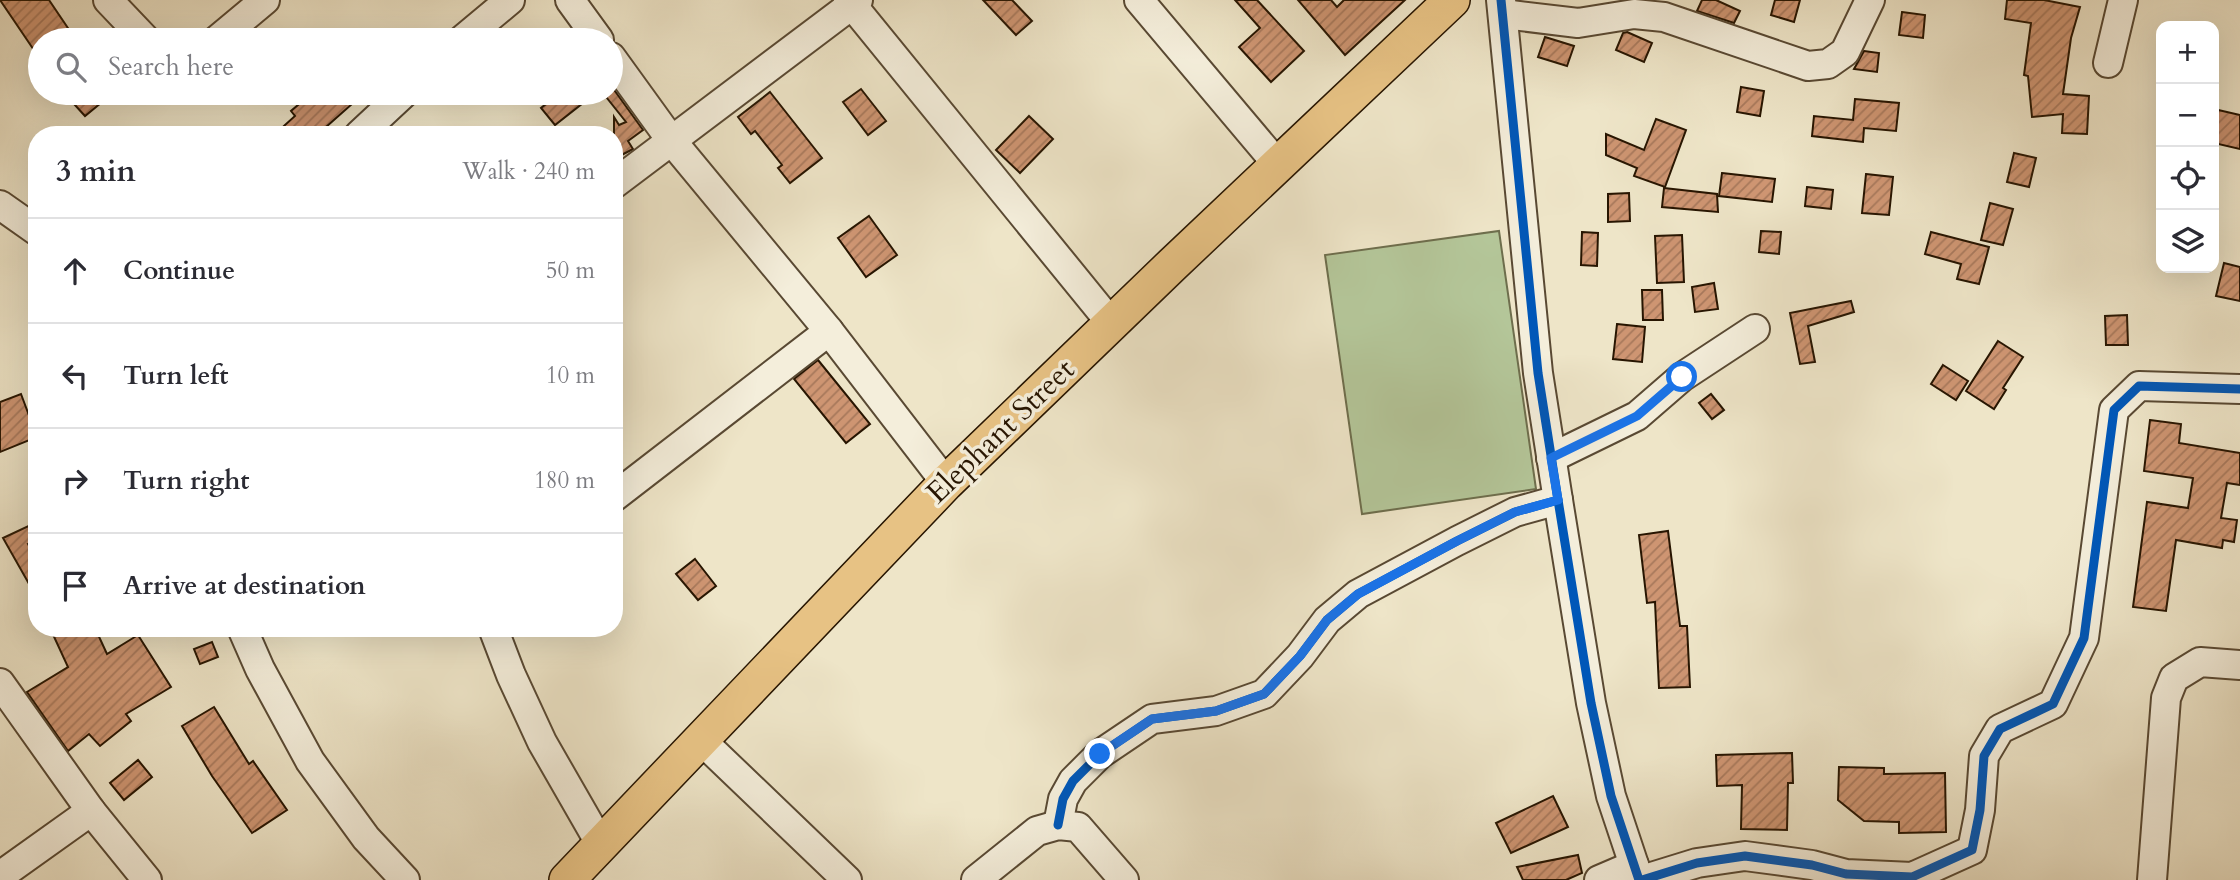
<!DOCTYPE html>
<html lang="en">
<head>
<meta charset="utf-8">
<style>
  :root { --surface:#fff; --page:#f2f2f3; --text:#2b2b33; --muted:#7c7c81; --line:#e1e1e2 }
  body { margin:0; font-family:Cardo,serif; background:var(--page); color:var(--text) }
  .controls { position:absolute; right:21px; top:21px; display:grid; overflow:hidden; border-radius:14px; box-shadow:0 7px 28px #0002 }
  .controls button { width:63px; height:63px; display:grid; place-items:center; padding:0; border:0; border-bottom:2px solid var(--line); background:var(--surface); color:var(--text); font:35px sans-serif }
  .stop { position:absolute; width:21px; height:21px; margin:-16px; border:5px solid #1a73e8; border-radius:50%; background:#fff }
  .stop.end { background:#1a73e8; border-color:#fff; box-shadow:0 2px 7px #0008 }
  .list { margin:0; padding:0; list-style:none }
  h2 { display:flex; justify-content:space-between; align-items:center; height:91px; margin:0; padding:0 28px; font-size:30px }
  h2 small { font-size:23px; font-weight:400; color:var(--muted) }
  .list li { display:grid; grid-template-columns:46px 1fr auto; gap:21px; align-items:center; box-sizing:border-box; height:105px; padding:0 28px; border-top:2px solid var(--line) }
  .list b { display:block; font-size:26px; white-space:nowrap }
  .list em { font-size:23px; font-style:normal; color:var(--muted) }
  .icon { flex:none; width:38px; height:38px; fill:none; stroke:currentColor; stroke-width:2; stroke-linecap:round; stroke-linejoin:round }
  .map { position:relative; flex:none; width:2240px; height:880px; overflow:hidden }
  .search { position:absolute; background:var(--surface); box-shadow:0 7px 28px #0002; left:28px; top:28px; width:595px; height:77px; display:flex; align-items:center; gap:18px; box-sizing:border-box; padding:0 24px; border-radius:38px; color:var(--muted); font-size:26px }
  .panel { position:absolute; background:var(--surface); box-shadow:0 7px 28px #0002; left:28px; top:126px; width:595px; height:511px; border-radius:28px }
  .map>svg:first-child { display:block }
  .green { fill:#b4c699; stroke:#6e6e4d; stroke-width:2 }
  .building { fill:url(#building-hatch); stroke:#271501; stroke-width:2 }
  .lines { fill:none; stroke-linecap:round; stroke-linejoin:round }
  .minor-casing { stroke:#594933; stroke-width:32 }
  .major-casing { stroke:#271501; stroke-width:38 }
  .minor { stroke:#f4eedb; stroke-width:28 }
  .major { stroke:#e7c284; stroke-width:35 }
  .cycleway-casing { stroke:#f4eedb; stroke-width:13 }
  .cycleway { stroke:#0057b8; stroke-width:9 }
  .route { stroke:#1a73e8; stroke-width:9 }
  .labels { text-anchor:middle; stroke-width:7; stroke-linejoin:round; paint-order:stroke }
  .street-label { font-size:30px; fill:#271501; stroke:#f4eedb }
</style>
</head>
<body>
<div class="map">
<svg width="2240" height="880" viewBox="0 0 2240 880">
  <defs>
    <pattern id="building-hatch" width="6" height="6" patternUnits="userSpaceOnUse" patternTransform="scale(1.75)"><rect width="6" height="6" fill="#ce9572"/><path d="M-1 1l2-2M0 6l6-6M5 7l2-2" fill="none" stroke="#a7785b"/></pattern>
  </defs>
  <rect width="100%" height="100%" fill="#eee5c8"/>
  <filter id="stains"><feTurbulence type="fractalNoise" baseFrequency=".00286" numOctaves="4"/><feColorMatrix values="0 0 0 0 .2 0 0 0 0 .09 0 0 0 0 .02 0 0 0 .5 -.17"/></filter>
  <radialGradient id="worn" r=".72"><stop offset=".6" stop-color="#630" stop-opacity="0"/><stop offset="1" stop-color="#630" stop-opacity=".3"/></radialGradient>
  <!-- green -->
  <path class="green" d="M1499,231L1536,489L1362,514L1325,255Z"/>
  <!-- building -->
  <g class="building">
    <path d="M0,0H49L76,40H40V59Z"/>
    <path d="M983,0H1012L1032,21L1016,35Z"/>
    <path d="M1235,0H1257L1304,51L1271,82L1239,47L1260,28Z"/>
    <path d="M1298,0H1331L1337,7L1344,0H1405L1345,55Z"/>
    <path d="M1702,0H1716L1740,11L1734,23L1697,11Z"/>
    <path d="M1775,0H1800L1794,22L1771,15Z"/>
    <path d="M2007,0H2044L2080,7L2071,38L2063,94L2089,96L2087,134L2062,133L2063,114L2032,117L2028,76L2024,75L2031,23L2005,19Z"/>
    <path d="M1902,12L1925,15L1923,38L1899,35Z"/>
    <path d="M1627,32L1652,43L1644,62L1616,50L1623,33Z"/>
    <path d="M1545,37L1574,46L1567,66L1538,57Z"/>
    <path d="M1864,51L1879,53L1877,72L1854,69Z"/>
    <path d="M612,87L643,130L628,141L633,149L614,159V117L619,125L626,122L603,93H611Z"/>
    <path d="M1741,87L1764,91L1760,116L1737,112Z"/>
    <path d="M861,89L886,121L868,135L843,102Z"/>
    <path d="M770,92L822,158L790,183L778,168L782,165L755,131L751,134L738,117Z"/>
    <path d="M64,93H113L85,116Z"/>
    <path d="M312,93H342L352,104L317,135H274L295,116L291,111Z"/>
    <path d="M560,93H575L583,103L555,125L541,108Z"/>
    <path d="M1855,99L1899,103L1896,131L1864,128L1863,142L1812,136L1814,116L1853,120Z"/>
    <path d="M2214,109L2240,115V149L2214,143Z"/>
    <path d="M1029,116L1053,139L1020,173L996,150Z"/>
    <path d="M1656,119L1686,130L1665,187L1634,176L1637,168L1606,155V134L1644,150Z"/>
    <path d="M2014,153L2036,158L2029,187L2007,182Z"/>
    <path d="M1722,173L1775,179L1772,202L1719,196Z"/>
    <path d="M1866,174L1893,177L1889,215L1862,213Z"/>
    <path d="M1807,187L1833,190L1831,209L1805,206Z"/>
    <path d="M1664,188L1717,194L1718,212L1662,207Z"/>
    <path d="M1629,193L1630,221L1608,222V194Z"/>
    <path d="M1990,203L2013,209L2003,245L1981,240Z"/>
    <path d="M869,216L897,255L866,277L838,238Z"/>
    <path d="M1761,231L1781,232L1779,254L1759,252Z"/>
    <path d="M1582,232L1598,233L1597,266L1581,265Z"/>
    <path d="M1931,232L1989,247L1979,284L1957,279L1961,264L1925,254Z"/>
    <path d="M1682,235L1684,282L1657,283L1655,236Z"/>
    <path d="M2224,263L2240,267V301L2216,296Z"/>
    <path d="M1714,283L1718,309L1695,312L1692,287Z"/>
    <path d="M1642,290H1662L1663,320H1643Z"/>
    <path d="M1851,301L1854,312L1808,326L1815,362L1800,364L1790,313Z"/>
    <path d="M2127,315L2128,345H2106L2105,316Z"/>
    <path d="M1617,324L1645,327L1642,362L1613,359Z"/>
    <path d="M1998,341L2023,357L2003,388L2006,390L1994,409L1966,391Z"/>
    <path d="M818,360L870,424L846,443L794,379Z"/>
    <path d="M1943,365L1968,381L1956,400L1931,384Z"/>
    <path d="M21,394L37,437L0,452V402Z"/>
    <path d="M1711,394L1724,410L1712,419L1699,403Z"/>
    <path d="M2150,420L2181,424L2179,443L2240,453V485L2227,483L2221,518L2237,520L2234,542L2223,540L2222,548L2176,540L2166,611L2133,607L2147,502L2188,508L2193,478L2144,471Z"/>
    <path d="M37,522V540L28,544L37,560V598L3,538Z"/>
    <path d="M1668,531L1680,626H1687L1690,687L1659,688L1655,602L1647,603L1639,535Z"/>
    <path d="M695,559L716,586L698,600L676,574Z"/>
    <path d="M50,628H95L107,654L138,635L171,687L126,714L131,721L100,746L89,734L68,751L27,692L68,667Z"/>
    <path d="M212,642L218,657L200,664L194,649Z"/>
    <path d="M214,707L249,764L253,761L287,810L252,833L212,776L182,726Z"/>
    <path d="M1792,753L1793,783H1788L1787,830L1741,829L1742,785L1717,786L1716,755Z"/>
    <path d="M138,760L152,777L124,800L110,783Z"/>
    <path d="M1839,767L1884,768V774L1945,773L1946,832L1899,833V822L1864,821L1838,800Z"/>
    <path d="M1553,796L1568,827L1511,853L1496,823Z"/>
    <path d="M1578,855L1582,873L1566,880H1523L1517,867Z"/>
  </g>
  <g class="lines">
    <!-- minor casing -->
    <g class="minor-casing">
      <g id="minor">
        <path d="M108,0L146,40"/>
        <path d="M570,0L599,40"/>
        <path d="M848,0L1111,323"/>
        <path d="M1139,0L1278,165"/>
        <path d="M1501,0L1538,373L1558,500L1591,703L1611,796L1639,880"/>
        <path d="M1503,14L1578,23L1634,14L1664,17L1808,66L1828,64L1845,52L1870,0"/>
        <path d="M217,40L265,0"/>
        <path d="M462,40L510,0"/>
        <path d="M611,57L671,140L829,331L946,483"/>
        <path d="M2108,63L2123,0"/>
        <path d="M359,135L404,93"/>
        <path d="M614,184L858,0"/>
        <path d="M0,205L37,231"/>
        <path d="M1551,458L1637,416L1682,377L1755,329"/>
        <path d="M614,497L829,331"/>
        <path d="M242,628L260,669L310,761L366,838L405,880"/>
        <path d="M493,628L511,675L542,742L600,843"/>
        <path d="M0,683L91,811L147,880"/>
        <path d="M701,740L847,880"/>
        <path d="M1058,825L1063,799L1073,781L1100,754L1152,719L1216,711L1264,694L1300,656L1327,620L1358,594L1457,541L1515,512L1558,500"/>
        <path d="M0,876L91,811"/>
        <path d="M976,880L1037,831L1058,825L1078,827L1124,880"/>
        <path d="M1599,880L1634,865"/>
        <path d="M1642,880L1697,863L1745,856L1812,865L1846,874L1912,877L1972,850L1980,810L1984,756L2000,729L2053,704L2084,638L2114,410L2139,386L2240,389"/>
        <path d="M2152,880L2166,698L2174,678L2200,662L2240,665"/>
      </g>
    </g>
    <!-- major casing -->
    <g class="major-casing">
      <path id="major" d="M567,880L946,483L1172,265L1452,0"/>
    </g>
    <!-- minor -->
    <use href="#minor" class="minor"/>
    <!-- major -->
    <use href="#major" class="major"/>
    <!-- cycleway casing -->
    <g class="cycleway-casing">
      <g id="cycleway">
        <path d="M1501,0L1538,373L1558,500L1591,703L1611,796L1639,880"/>
        <path d="M1058,825L1063,799L1073,781L1100,754L1152,719L1216,711L1264,694L1300,656L1327,620L1358,594L1457,541L1515,512L1558,500"/>
        <path d="M1642,880L1697,863L1745,856L1812,865L1846,874L1912,877L1972,850L1980,810L1984,756L2000,729L2053,704L2084,638L2114,410L2139,386L2240,389"/>
      </g>
    </g>
    <!-- cycleway -->
    <use href="#cycleway" class="cycleway"/>
  </g>
  <g class="lines">
    <!-- route -->
    <path class="route" d="M1100,754L1152,719L1216,711L1264,694L1300,656L1327,620L1358,594L1457,541L1515,512L1558,500L1551,458L1637,416L1682,377"/>
  </g>
  <g class="labels">
    <!-- street labels -->
    <g class="street-label">
      <text transform="translate(1000 431) rotate(-44)" y="10">Elephant Street</text>
    </g>
  </g>
  <rect width="100%" height="100%" filter="url(#stains)"/>
  <rect width="100%" height="100%" fill="url(#worn)"/>
</svg>
<div class="controls">
<button>+</button>
<button>−</button>
<button><svg class="icon" aria-label="locate" viewBox="0 0 24 24"><circle cx="12" cy="12" r="6"/><path d="M12 2v4M12 18v4M2 12h4M18 12h4"/></svg></button>
<button><svg class="icon" aria-label="layers" viewBox="0 0 24 24"><path d="M12 4l9 5-9 5-9-5zM3 14l9 5 9-5"/></svg></button>
</div>
<div class="stop" style="left:1682px;top:377px"></div>
<div class="stop end" style="left:1100px;top:754px"></div>
<div class="search"><svg class="icon" aria-label="search" viewBox="0 0 24 24"><circle cx="10" cy="10" r="6"/><path d="M15 15l6 6"/></svg>Search here</div>
<section class="panel">
<h2>3 min<small>Walk · 240 m</small></h2>
<ul class="list">
<li><svg class="icon" aria-label="ahead" viewBox="0 0 24 24"><path d="M12 20V5M6 11l6-6 6 6"/></svg><div><b>Continue</b></div><em>50 m</em></li>
<li><svg class="icon" aria-label="left" viewBox="0 0 24 24"><path d="M17 20v-9H6M10 6l-5 5 5 5"/></svg><div><b>Turn left</b></div><em>10 m</em></li>
<li><svg class="icon" aria-label="right" viewBox="0 0 24 24"><path d="M7 20v-9h11M14 6l5 5-5 5"/></svg><div><b>Turn right</b></div><em>180 m</em></li>
<li><svg class="icon" aria-label="arrive" viewBox="0 0 24 24"><path d="M6 21V4h12l-3 4 3 4H6"/></svg><div><b>Arrive at destination</b></div></li>
</ul>
</section>
</div>
</body>
</html>
